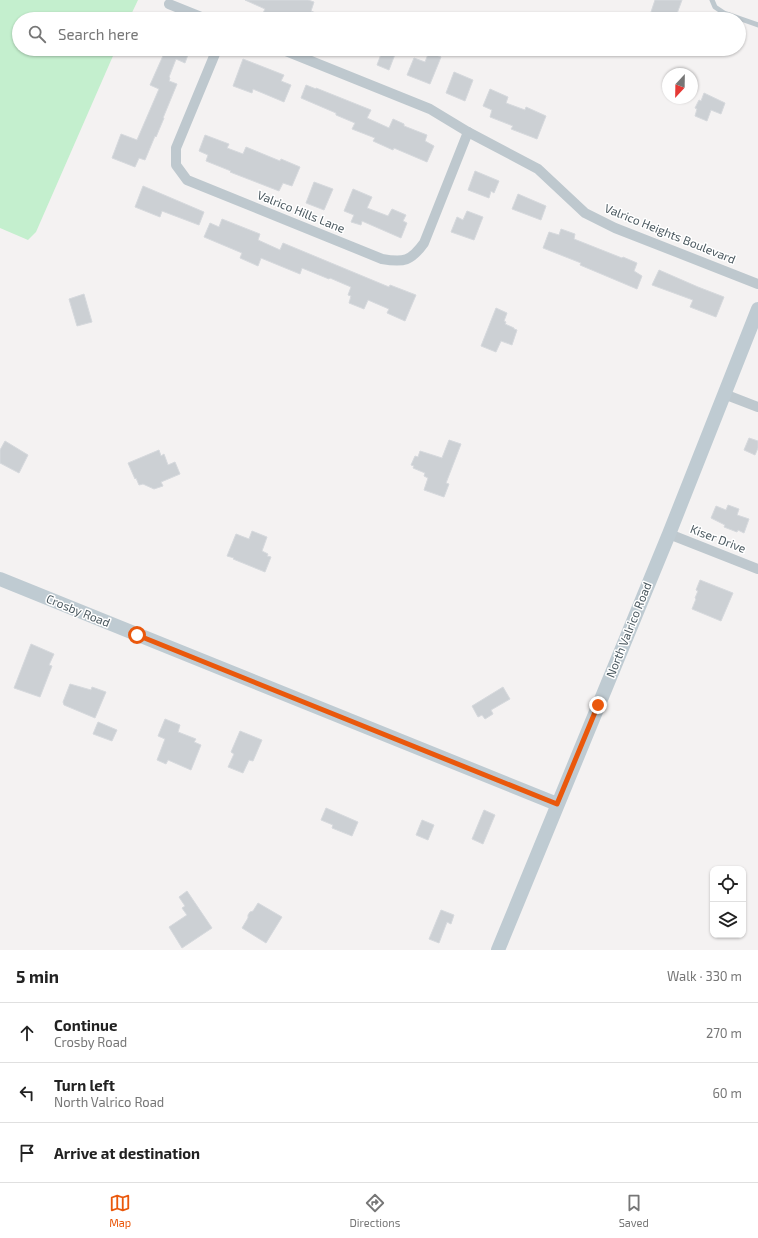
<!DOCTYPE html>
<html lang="en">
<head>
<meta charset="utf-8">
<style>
  :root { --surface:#fff; --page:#f2f2f2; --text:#222; --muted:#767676; --line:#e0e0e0; --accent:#ea580c }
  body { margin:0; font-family:"Exo 2",sans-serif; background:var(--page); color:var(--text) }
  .controls { position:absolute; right:12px; bottom:12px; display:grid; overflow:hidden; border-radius:8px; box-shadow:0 1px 3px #0004 }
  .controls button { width:36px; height:36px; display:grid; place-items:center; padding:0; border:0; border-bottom:1px solid var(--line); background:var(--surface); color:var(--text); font:20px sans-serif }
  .compass { position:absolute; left:662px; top:68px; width:36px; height:36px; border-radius:50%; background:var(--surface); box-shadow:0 1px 3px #0004; rotate:202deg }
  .stop { position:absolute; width:12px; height:12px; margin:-9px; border:3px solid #ea580c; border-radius:50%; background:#fff }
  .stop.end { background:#ea580c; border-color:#fff; box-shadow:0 1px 4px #0008 }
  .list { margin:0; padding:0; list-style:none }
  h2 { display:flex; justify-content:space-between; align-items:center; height:52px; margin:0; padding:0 16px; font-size:17px }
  h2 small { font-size:13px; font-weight:400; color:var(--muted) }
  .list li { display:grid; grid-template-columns:26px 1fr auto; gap:12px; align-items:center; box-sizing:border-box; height:60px; padding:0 16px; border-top:1px solid var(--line) }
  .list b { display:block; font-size:15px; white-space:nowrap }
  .list p { margin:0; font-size:13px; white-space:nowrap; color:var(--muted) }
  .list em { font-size:13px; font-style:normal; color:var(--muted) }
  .icon { flex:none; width:22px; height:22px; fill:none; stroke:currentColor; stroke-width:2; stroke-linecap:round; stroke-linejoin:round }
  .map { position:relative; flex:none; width:758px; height:950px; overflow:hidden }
  .search { position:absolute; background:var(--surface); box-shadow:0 1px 3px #0004; left:12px; right:12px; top:12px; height:44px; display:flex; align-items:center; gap:10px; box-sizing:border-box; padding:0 14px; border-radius:22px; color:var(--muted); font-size:15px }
  .sheet { height:232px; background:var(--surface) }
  nav { display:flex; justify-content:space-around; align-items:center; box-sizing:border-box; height:56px; border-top:1px solid var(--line); background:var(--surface); font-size:11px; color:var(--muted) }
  nav a { display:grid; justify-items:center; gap:2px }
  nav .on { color:var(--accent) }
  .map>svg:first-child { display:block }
  .green { fill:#c4efce }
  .building { fill:#ccd0d4; stroke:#d6d9dd }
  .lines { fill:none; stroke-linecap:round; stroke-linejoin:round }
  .lane { stroke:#bec8ce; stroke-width:5 }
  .street { stroke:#bec8ce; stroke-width:10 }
  .secondary { stroke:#bfcbd2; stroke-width:14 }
  .route { stroke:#ea580c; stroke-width:5 }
  .labels { text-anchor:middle; stroke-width:3; stroke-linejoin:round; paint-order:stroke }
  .street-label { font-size:12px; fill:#4a585f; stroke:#fff }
</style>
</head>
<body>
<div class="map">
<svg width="758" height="950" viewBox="0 0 758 950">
  <rect width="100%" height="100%" fill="#f4f2f2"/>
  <!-- green -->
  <path class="green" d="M0,0H138L129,19H19V49H116L36,232L28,240L0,228Z"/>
  <!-- building -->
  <g class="building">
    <path d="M245,0H308L314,2L311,11L330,19H260L265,9Z"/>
    <path d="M655,0H682L675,19H672L651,12Z"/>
    <path d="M166,49H190L185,63L176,59L169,77L170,78L169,81L177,84L163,118H164L156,137L155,136L145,160L139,158L135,167L112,158L121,134L137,140L159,89L150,85Z"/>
    <path d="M383,49H397L389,70L377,65Z"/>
    <path d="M429,52L441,57L430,84L407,75L414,58L425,62Z"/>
    <path d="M243,59L284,75L281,81L291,85L284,102L253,89L252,93L233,86Z"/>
    <path d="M454,72L473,80L465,101L446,93Z"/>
    <path d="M306,85L316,89V88L371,110L367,118L389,128L393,119L404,124V126L427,135L425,141L434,146L427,162L394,148L393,150L373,141L375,138L352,129L355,123L336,115V113L301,98Z"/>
    <path d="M490,89L508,97L506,103L525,110L526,107L546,116L537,139L511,129L513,126L490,117L492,110L483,106Z"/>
    <path d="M704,93L725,103L721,114L711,110L707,121L695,116L697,109L695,108L699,100L701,101Z"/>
    <path d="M205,135L229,144L227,148L243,154L246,147L280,161L281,159L300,167L292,186L283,183L279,191L230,172L231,171L206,161L208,155L199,151Z"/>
    <path d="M475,171L499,181L494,193L491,191L489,198L468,190Z"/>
    <path d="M314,182L333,189L324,210L306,203Z"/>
    <path d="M143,186L204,212L199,225L162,211L160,217L135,207Z"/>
    <path d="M353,189L372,197L367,208L388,216L392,209L406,215L403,221L407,223L401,238L362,221L361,225L351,222L354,215L344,211Z"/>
    <path d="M518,194L546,206L541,220L512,209Z"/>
    <path d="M467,211L483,217L474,240L451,232L457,217L463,220Z"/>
    <path d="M222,219L260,234L258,240L280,250L283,243L389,287L390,285L416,295L405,321L387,313L389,309L368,300L364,309L349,303L351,296L348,295L351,287L330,278L329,279L302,268L300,274L261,258L258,266L240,258L242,253L204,237L210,223L219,227Z"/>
    <path d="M561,229L575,234L574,239L622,258L623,257L637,263L634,271L642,276L637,289L580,265L581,263L543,248L549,232L559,235Z"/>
    <path d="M659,270L698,287L724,297L716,317L690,307L693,300L652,285Z"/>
    <path d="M84,294L92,322L77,326L69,299Z"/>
    <path d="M496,308L507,313L504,321L506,322L505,324L514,328V329L517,330L512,345L501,341L496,352L481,346Z"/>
    <path d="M749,438L758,441V448L755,455L744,450Z"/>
    <path d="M449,440L461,444L446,483L449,484L444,497L424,490L428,478L424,476L425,473L413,468L414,466L411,465L415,456L418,457L420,451L442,458Z"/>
    <path d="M5,441L28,455L19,473L0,463V450Z"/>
    <path d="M159,450L161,456L164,454L168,465L175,462L180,474L161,482L163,486L154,489L143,484L139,485L136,478L135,479L128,463Z"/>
    <path d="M728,505L739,509L737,515L749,519L744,533L738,530L737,532L724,527L725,525L711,518L716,506L726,510Z"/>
    <path d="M252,531L267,537L262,551L268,554L267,556L271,557L265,572L233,559L234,558L227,556L236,534L249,539Z"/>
    <path d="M700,580L733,593L721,621L692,609L696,599L695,598L698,591L696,590Z"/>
    <path d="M31,644L54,654L49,665L52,666L40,697L14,688Z"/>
    <path d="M70,684L91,690L92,687L106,692L95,718L64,705L63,702Z"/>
    <path d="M503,687L510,699L491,710L493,714L485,719L482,715L478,717L472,706Z"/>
    <path d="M165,719L180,725L178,732L196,739L194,742L201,745L191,770L168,760L166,764L157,760L165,739L158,736Z"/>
    <path d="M98,722L117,730L112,741L93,734Z"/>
    <path d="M240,731L262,740L253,761L249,760L243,773L228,767L234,754L231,752Z"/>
    <path d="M326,808L358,822L352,836L332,828L333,825L321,820Z"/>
    <path d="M484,810L495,815L483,844L472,839Z"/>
    <path d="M422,820L434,825L428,840L416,835Z"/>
    <path d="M187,891L212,928L182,948L169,927L187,915L182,908L185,906L179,897Z"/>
    <path d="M258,903L282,917L266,943L242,928L248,918V915L250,912L253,911Z"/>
    <path d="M441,910L454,915L451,924L447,922L439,943L429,939Z"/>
  </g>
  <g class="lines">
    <!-- lane -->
    <path class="lane" d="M712,0L715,7L724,13L758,25"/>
    <!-- street -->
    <g class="street">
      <path d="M169,4L206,19"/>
      <path d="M217,49L176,148V165L187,180L382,259C404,263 411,261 424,243L468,132"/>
      <path d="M281,49L430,109L468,132L538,169L585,213L615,228L758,284"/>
      <path d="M724,394L758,407"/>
      <path d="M669,534L758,569"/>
    </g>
    <!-- secondary -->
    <g class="secondary">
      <path d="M0,579L557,804"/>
      <path d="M498,950L669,534L758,309"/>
    </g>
  </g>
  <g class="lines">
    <!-- route -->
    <path class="route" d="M137,635L557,804L598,705"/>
  </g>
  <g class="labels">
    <!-- street labels -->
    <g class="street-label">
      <text transform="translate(301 212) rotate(22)" y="4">Valrico Hills Lane</text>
      <text transform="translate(670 234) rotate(22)" y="4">Valrico Heights Boulevard</text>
      <text transform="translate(718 539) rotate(21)" y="4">Kiser Drive</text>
      <text transform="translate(78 611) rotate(22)" y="4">Crosby Road</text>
      <text transform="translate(629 630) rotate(-68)" y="4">North Valrico Road</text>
    </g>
  </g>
</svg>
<div class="controls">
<button><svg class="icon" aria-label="locate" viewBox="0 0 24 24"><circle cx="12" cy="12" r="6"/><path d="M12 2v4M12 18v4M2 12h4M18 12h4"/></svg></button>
<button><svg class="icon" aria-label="layers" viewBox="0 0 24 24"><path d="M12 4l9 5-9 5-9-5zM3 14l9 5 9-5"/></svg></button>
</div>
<svg class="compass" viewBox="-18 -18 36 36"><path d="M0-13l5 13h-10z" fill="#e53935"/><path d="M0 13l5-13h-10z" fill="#767676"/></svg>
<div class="stop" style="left:137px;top:635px"></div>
<div class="stop end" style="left:598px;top:705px"></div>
<div class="search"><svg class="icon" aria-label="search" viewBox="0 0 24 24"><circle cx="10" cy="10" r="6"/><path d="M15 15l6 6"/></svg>Search here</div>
</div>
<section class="sheet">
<h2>5 min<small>Walk · 330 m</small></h2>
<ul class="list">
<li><svg class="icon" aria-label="ahead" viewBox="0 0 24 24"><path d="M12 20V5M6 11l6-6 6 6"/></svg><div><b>Continue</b><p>Crosby Road</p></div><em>270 m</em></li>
<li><svg class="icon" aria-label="left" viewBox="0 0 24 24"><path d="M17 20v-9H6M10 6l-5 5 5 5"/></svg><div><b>Turn left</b><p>North Valrico Road</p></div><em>60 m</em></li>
<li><svg class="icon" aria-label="arrive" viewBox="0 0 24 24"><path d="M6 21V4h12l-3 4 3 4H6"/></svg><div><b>Arrive at destination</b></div></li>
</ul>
</section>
<nav>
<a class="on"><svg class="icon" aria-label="map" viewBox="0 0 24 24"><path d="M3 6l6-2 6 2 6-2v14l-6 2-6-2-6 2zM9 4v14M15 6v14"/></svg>Map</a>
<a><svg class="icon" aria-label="directions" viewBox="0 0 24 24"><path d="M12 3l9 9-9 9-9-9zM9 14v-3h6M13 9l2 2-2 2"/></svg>Directions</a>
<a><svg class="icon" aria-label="saved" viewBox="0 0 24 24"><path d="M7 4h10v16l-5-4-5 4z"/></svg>Saved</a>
</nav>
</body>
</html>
